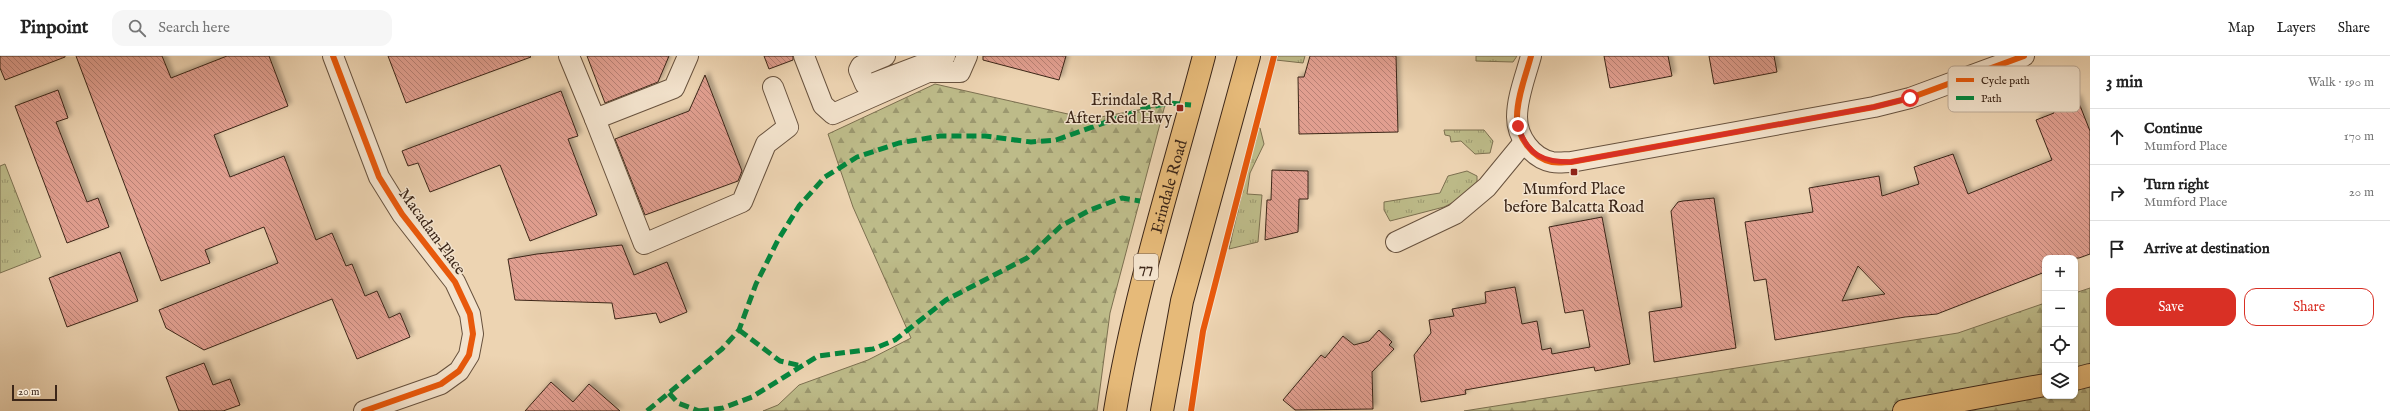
<!DOCTYPE html>
<html lang="en">
<head>
<meta charset="utf-8">
<style>
  :root { --surface:#fff; --page:#f6f6f6; --text:#222; --muted:#767676; --line:#e0e0e0; --accent:#d93025 }
  body { margin:0; font-family:"IM FELL English",serif; background:var(--page); color:var(--text) }
  .controls { position:absolute; right:12px; bottom:12px; display:grid; overflow:hidden; border-radius:8px; box-shadow:0 1px 3px #0004 }
  .controls button { width:36px; height:36px; display:grid; place-items:center; padding:0; border:0; border-bottom:1px solid var(--line); background:var(--surface); color:var(--text); font:20px sans-serif }
  .scale { position:absolute; left:12px; bottom:10px; width:45px; box-sizing:border-box; padding-left:4px; border:2px solid #3c2618; border-top:0; font-size:11px; line-height:14px; white-space:nowrap; color:#3c2618; -webkit-text-stroke:3px #f3e3cd; paint-order:stroke }
  .stop { position:absolute; width:12px; height:12px; margin:-9px; border:3px solid #d93025; border-radius:50%; background:#fff }
  .stop.end { background:#d93025; border-color:#fff; box-shadow:0 1px 4px #0008 }
  .list { margin:0; padding:0; list-style:none }
  h2 { display:flex; justify-content:space-between; align-items:center; height:52px; margin:0; padding:0 16px; font-size:17px }
  h2 small { font-size:13px; font-weight:400; color:var(--muted) }
  .list li { display:grid; grid-template-columns:26px 1fr auto; gap:12px; align-items:center; box-sizing:border-box; height:56px; padding:0 16px; border-top:1px solid var(--line) }
  .list b { display:block; font-size:15px; white-space:nowrap }
  .list p { margin:0; font-size:13px; white-space:nowrap; color:var(--muted) }
  .list em { font-size:13px; font-style:normal; color:var(--muted) }
  .actions { display:flex; gap:8px; padding:12px 16px }
  .actions a { flex:1; padding:9px 0; border:1px solid var(--accent); border-radius:12px; text-align:center; font-size:14px; color:var(--accent) }
  .actions .main { background:var(--accent); color:#fff }
  .icon { flex:none; width:22px; height:22px; fill:none; stroke:currentColor; stroke-width:2; stroke-linecap:round; stroke-linejoin:round }
  .map { position:relative; flex:none; width:2090px; height:355px; overflow:hidden }
  header { display:flex; align-items:center; gap:24px; box-sizing:border-box; height:56px; padding:0 20px; background:var(--surface); border-bottom:1px solid var(--line) }
  header strong { font-size:19px }
  nav { display:flex; gap:22px; margin-inline-start:auto; font-size:14px }
  .search { width:280px; height:36px; background:var(--page); display:flex; align-items:center; gap:10px; box-sizing:border-box; padding:0 14px; border-radius:12px; color:var(--muted); font-size:15px }
  main { display:flex }
  aside { flex:1; background:var(--surface) }
  .map>svg:first-child { display:block }
  .grass { fill:url(#grass-tufts); stroke:#7c7050 }
  .forest { fill:url(#forest-firs); stroke:#7c7050 }
  .building { fill:url(#building-back-hatch); stroke:#3c2618; fill-rule:evenodd; filter:url(#shadow) }
  .lines { fill:none; stroke-linecap:round; stroke-linejoin:round }
  .minor-casing { stroke:#68523e; stroke-width:22 }
  .major-casing { stroke:#3c2618; stroke-width:24 }
  .highway-casing { stroke:#3c2618; stroke-width:24 }
  .minor { stroke:#f3e3cd; stroke-width:20 }
  .major { stroke:#e6ba79; stroke-width:22 }
  .highway { stroke:#e6ba79; stroke-width:22 }
  .quiet { stroke:#00873e; stroke-width:5; stroke-dasharray:10 5; stroke-linecap:butt }
  .cycleway-casing { stroke:#f3e3cd; stroke-width:8 }
  .cycleway { stroke:#e8590c; stroke-width:6 }
  .route { stroke:#d93025; stroke-width:5 }
  .poi-dot { fill:#8f2418; stroke:#f3e3cd; stroke-width:1.5 }
  .labels { text-anchor:middle; stroke-width:3; stroke-linejoin:round; paint-order:stroke }
  .shield { fill:#f3e3cd; stroke:#735f4e; stroke-width:1 }
  .shield-label { font-size:15px; font-weight:bold; fill:#3c2618 }
  .poi-label { font-size:16px; fill:#3c2618; stroke:#f3e3cd; text-anchor:end }
  .street-label { font-size:16px; fill:#3c2618; stroke:#f3e3cd }
  .key { fill:#f3e3cd; stroke:#bcaa97; stroke-width:1 }
  .key-label { font-size:11px; fill:#3c2618 }
</style>
</head>
<body>
<header>
<strong>Pinpoint</strong>
<div class="search"><svg class="icon" aria-label="search" viewBox="0 0 24 24"><circle cx="10" cy="10" r="6"/><path d="M15 15l6 6"/></svg>Search here</div>
<nav><a>Map</a><a>Layers</a><a>Share</a></nav>
</header>
<main>
<div class="map">
<svg width="2090" height="355" viewBox="0 0 2090 355">
  <defs>
    <pattern id="grass-tufts" width="24" height="20" patternUnits="userSpaceOnUse"><rect width="24" height="20" fill="#bdbb89"/><path d="M3 7l-1-3M5 7V3M7 7l1-3M15 17l-1-3M17 17v-4M19 17l1-3" fill="none" stroke="#9b986f"/></pattern>
    <pattern id="forest-firs" width="22" height="20" patternUnits="userSpaceOnUse"><rect width="22" height="20" fill="#bdbb89"/><path d="M5 1l3.5 6h-7zM16 11l3.5 6h-7z" fill="#9b986f"/></pattern>
    <pattern id="building-back-hatch" width="6" height="6" patternUnits="userSpaceOnUse"><rect width="6" height="6" fill="#e19f90"/><path d="M-1 5l2 2M0 0l6 6M5-1l2 2" fill="none" stroke="#b88175"/></pattern>
    <filter id="shadow"><feDropShadow dx="3.5" dy="-3.5" stdDeviation="2" flood-color="#0004"/></filter>
  </defs>
  <rect width="100%" height="100%" fill="#edd4b2"/>
  <filter id="stains"><feTurbulence type="fractalNoise" baseFrequency=".005" numOctaves="4"/><feColorMatrix values="0 0 0 0 .2 0 0 0 0 .09 0 0 0 0 .02 0 0 0 .5 -.17"/></filter>
  <radialGradient id="worn" r=".72"><stop offset=".6" stop-color="#630" stop-opacity="0"/><stop offset="1" stop-color="#630" stop-opacity=".3"/></radialGradient>
  <!-- grass -->
  <g class="grass">
    <path d="M1278,0H1305L1303,7L1276,4Z"/>
    <path d="M1476,0H1517L1513,6L1476,5Z"/>
    <path d="M1257,72H1260L1264,88L1250,117L1247,138L1262,139L1258,186L1229,193Z"/>
    <path d="M1444,74H1484L1493,85L1490,97L1475,98L1461,85L1451,86L1450,80L1445,79Z"/>
    <path d="M5,108L41,201L0,217V110Z"/>
    <path d="M1467,115L1477,120V127L1454,146L1444,151L1390,165L1384,154V146L1440,137L1448,120Z"/>
  </g>
  <!-- forest -->
  <g class="forest">
    <path d="M935,28L1090,63L1165,49L1110,257L1097,355H763L778,349L799,329L868,304L911,282L853,151L828,78Z"/>
    <path d="M2090,232V355H1464L1958,277L2045,247V340H2075V237Z"/>
  </g>
  <!-- building -->
  <g class="building">
    <path d="M0,0H65V1L5,24L0,12Z"/>
    <path d="M76,0H162L171,22L227,0H269L288,50L214,79L230,121L284,100L316,184L332,177L346,210L352,208L365,240L377,235L389,262L400,257L410,281L357,303L332,243L204,294L166,272L159,254L278,207L264,171L205,194L210,207L161,225Z"/>
    <path d="M388,0H530L531,1L406,47Z"/>
    <path d="M587,0H669L658,26L605,47Z"/>
    <path d="M764,0H793V4L769,13Z"/>
    <path d="M983,0H1066L1059,24L983,4Z"/>
    <path d="M1310,0H1396L1398,76L1299,78L1298,21H1304Z"/>
    <path d="M1604,0H1668L1672,20L1610,32Z"/>
    <path d="M1709,0H1774L1777,16L1714,28Z"/>
    <path d="M705,19L742,115L738,125L645,159L615,83L689,55Z"/>
    <path d="M58,34L68,62L56,66L87,146L98,142L109,171L67,187L15,50Z"/>
    <path d="M561,35L578,80L568,83L597,159L530,185L500,109L430,136L418,107L408,110L402,95Z"/>
    <path d="M2077,42L2090,75V198L2079,202H2045V216L1937,258L1905,261L1775,284L1766,223L1754,225L1745,166L1813,156L1809,132L1879,120L1882,140L1919,128L1914,111L1953,98L1968,138L2052,104L2036,64L2054,57L2051,52ZM1858,210L1885,238L1842,245Z"/>
    <path d="M1272,114L1308,115V143H1299L1298,176L1265,184L1267,144H1271Z"/>
    <path d="M1714,142L1736,292L1654,306L1649,256L1682,251L1671,155L1678,146L1683,145Z"/>
    <path d="M1602,161L1630,308L1595,315L1594,311L1465,334L1466,338L1421,346L1414,299L1431,277L1429,264L1454,260L1452,253L1486,247L1485,236L1515,231L1522,268L1537,265L1542,294L1551,292L1552,298L1590,291L1583,254L1565,257L1549,171Z"/>
    <path d="M622,189L634,219L667,206L687,256L660,267L656,257L615,263L612,247L515,244L508,203L537,198Z"/>
    <path d="M120,196L138,245L67,271L49,222Z"/>
    <path d="M1379,274L1392,286L1389,289L1394,293L1372,316L1373,353L1295,354L1283,344L1321,299L1325,302L1343,280L1354,289L1369,285Z"/>
    <path d="M204,307L213,329L230,323L240,349L223,355H179L166,321Z"/>
    <path d="M551,326L573,346L589,328L620,355H525Z"/>
  </g>
  <g class="lines">
    <!-- minor casing -->
    <g class="minor-casing">
      <g id="minor">
        <path d="M333,0L379,121L402,158L455,226L470,258L473,278L469,299L459,315L441,328L364,355"/>
        <path d="M569,0L595,63L674,32L688,0"/>
        <path d="M804,0L823,49L833,58L928,16H960L967,0"/>
        <path d="M885,0L861,10L859,14L865,28L869,29L945,0"/>
        <path d="M1531,0C1526,19 1517,41 1517,61C1517,81 1532,102 1552,106C1558,107 1565,106 1571,106L1874,51L1910,42L2024,0"/>
        <path d="M595,63L644,188L742,146L766,88L788,71L773,31"/>
        <path d="M1396,186L1455,158L1487,131L1524,86"/>
      </g>
    </g>
    <!-- major casing -->
    <g class="major-casing">
      <g id="major">
        <path id="s1" d="M1115,355C1135,234 1173,118 1204,0"/>
        <path d="M1162,355L1182,245L1249,0"/>
      </g>
    </g>
    <!-- highway casing -->
    <g class="highway-casing">
      <g id="highway">
        <path d="M2075,323L2090,319"/>
        <path d="M1904,355L2045,329"/>
      </g>
    </g>
    <!-- minor -->
    <use href="#minor" class="minor"/>
    <!-- major -->
    <use href="#major" class="major"/>
    <!-- highway -->
    <use href="#highway" class="highway"/>
    <!-- quiet -->
    <g class="quiet">
      <path d="M739,274L780,305L802,310"/>
      <path d="M669,337L678,347L699,355"/>
      <path d="M647,355L722,293L739,274L756,228L778,184L799,150L825,121L857,101L899,87L940,80H985L1031,86L1056,84L1146,52L1169,47L1191,49"/>
      <path d="M699,355L723,352L752,341L818,300L873,293L895,284L946,244L1027,202L1061,170L1090,154L1122,142L1140,145"/>
    </g>
    <!-- cycleway casing -->
    <g class="cycleway-casing">
      <g id="cycleway">
        <path d="M333,0L379,121L402,158L455,226L470,258L473,278L469,299L459,315L441,328L364,355"/>
        <path d="M1531,0C1526,19 1517,41 1517,61C1517,81 1532,102 1552,106C1558,107 1565,106 1571,106L1874,51L1910,42L2024,0"/>
        <path d="M1191,355L1203,275L1274,0"/>
      </g>
    </g>
    <!-- cycleway -->
    <use href="#cycleway" class="cycleway"/>
  </g>
  <g class="lines">
    <!-- route -->
    <path class="route" d="M1518,70C1527,99 1543,106 1571,106L1874,51L1910,42"/>
  </g>
  <!-- markers -->
  <g class="poi-dot">
    <rect x="1176" y="48" width="8" height="8" rx="2"/>
    <rect x="1570" y="112" width="8" height="8" rx="2"/>
  </g>
  <g class="labels">
    <!-- shield labels -->
    <rect class="shield" x="1134" y="198" width="24" height="26" rx="3"/>
    <g class="shield-label">
      <text x="1146" y="216">77</text>
    </g>
    <!-- poi labels -->
    <g class="poi-label">
      <text x="1172" y="49">Erindale Rd<tspan x="1172" dy="18">After Reid Hwy</tspan></text>
      <text x="1574" y="138" text-anchor="middle">Mumford Place<tspan x="1574" dy="18">before Balcatta Road</tspan></text>
    </g>
    <!-- street labels -->
    <g class="street-label">
      <text dy="6" stroke="none"><textPath href="#s1" startOffset="231">Erindale Road</textPath></text>
      <text transform="translate(433 175) rotate(54)" y="6">Macadam Place</text>
    </g>
  </g>
  <!-- legend -->
  <rect x="1948" y="10" width="132" height="46" rx="6" class="key"/>
  <rect x="1956" y="22" width="18" height="4" fill="#e8590c"/>
  <rect x="1956" y="40" width="18" height="4" fill="#00873e"/>
  <g class="key-label">
    <text x="1981" y="28">Cycle path</text>
    <text x="1981" y="46">Path</text>
  </g>
  <rect width="100%" height="100%" filter="url(#stains)"/>
  <rect width="100%" height="100%" fill="url(#worn)"/>
</svg>
<div class="controls">
<button>+</button>
<button>−</button>
<button><svg class="icon" aria-label="locate" viewBox="0 0 24 24"><circle cx="12" cy="12" r="6"/><path d="M12 2v4M12 18v4M2 12h4M18 12h4"/></svg></button>
<button><svg class="icon" aria-label="layers" viewBox="0 0 24 24"><path d="M12 4l9 5-9 5-9-5zM3 14l9 5 9-5"/></svg></button>
</div>
<div class="scale">20 m</div>
<div class="stop" style="left:1910px;top:42px"></div>
<div class="stop end" style="left:1518px;top:70px"></div>
</div>
<aside>
<h2>3 min<small>Walk · 190 m</small></h2>
<ul class="list">
<li><svg class="icon" aria-label="ahead" viewBox="0 0 24 24"><path d="M12 20V5M6 11l6-6 6 6"/></svg><div><b>Continue</b><p>Mumford Place</p></div><em>170 m</em></li>
<li><svg class="icon" aria-label="right" viewBox="0 0 24 24"><path d="M7 20v-9h11M14 6l5 5-5 5"/></svg><div><b>Turn right</b><p>Mumford Place</p></div><em>20 m</em></li>
<li><svg class="icon" aria-label="arrive" viewBox="0 0 24 24"><path d="M6 21V4h12l-3 4 3 4H6"/></svg><div><b>Arrive at destination</b></div></li>
</ul>
<div class="actions"><a class="main">Save</a><a>Share</a></div>
</aside>
</main>
</body>
</html>
